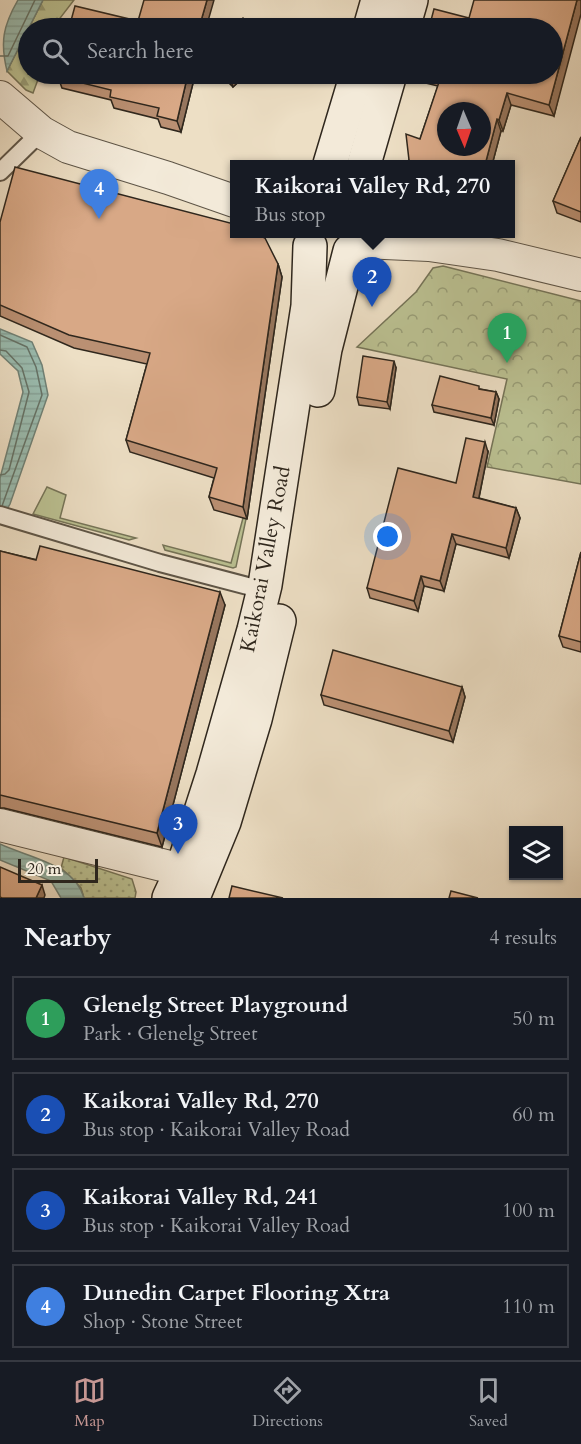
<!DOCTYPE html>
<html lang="en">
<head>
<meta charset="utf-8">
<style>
  :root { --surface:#171b24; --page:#20242c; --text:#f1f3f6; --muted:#9ea1a6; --line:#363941; --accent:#c59692 }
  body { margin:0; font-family:Cardo,serif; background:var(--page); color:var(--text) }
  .controls { position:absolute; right:18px; bottom:18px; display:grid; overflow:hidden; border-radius:0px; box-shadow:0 2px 4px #0004 }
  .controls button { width:54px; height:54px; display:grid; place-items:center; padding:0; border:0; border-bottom:2px solid var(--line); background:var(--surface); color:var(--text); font:30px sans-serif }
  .compass { position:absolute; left:437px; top:102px; width:54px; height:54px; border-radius:50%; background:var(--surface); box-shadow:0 2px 4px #0004; rotate:178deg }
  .scale { position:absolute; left:18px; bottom:15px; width:80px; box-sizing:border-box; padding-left:6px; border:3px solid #2f271d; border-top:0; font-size:16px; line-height:21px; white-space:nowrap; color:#2f271d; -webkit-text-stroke:4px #f3ead9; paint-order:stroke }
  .you { position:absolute; left:388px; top:537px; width:21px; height:21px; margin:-15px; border:4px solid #fff; border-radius:50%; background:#1a73e8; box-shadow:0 0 0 9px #1a73e833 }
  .badge { display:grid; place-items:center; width:39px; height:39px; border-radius:50%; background:var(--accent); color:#fff; font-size:20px; font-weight:700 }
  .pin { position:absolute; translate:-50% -50px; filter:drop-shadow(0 2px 3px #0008) }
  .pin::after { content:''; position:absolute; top:32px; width:21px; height:18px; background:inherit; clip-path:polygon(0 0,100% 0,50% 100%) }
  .popup { position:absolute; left:230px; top:160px; width:285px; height:78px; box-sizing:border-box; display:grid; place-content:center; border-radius:0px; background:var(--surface); filter:drop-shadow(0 2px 4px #0005); font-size:20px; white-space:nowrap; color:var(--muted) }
  .popup b { font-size:22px; color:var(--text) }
  .popup::after { content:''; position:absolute; left:50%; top:100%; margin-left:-12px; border:12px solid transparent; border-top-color:var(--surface) }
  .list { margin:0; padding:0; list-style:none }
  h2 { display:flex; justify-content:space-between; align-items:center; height:78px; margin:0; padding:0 24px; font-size:26px }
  h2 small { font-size:20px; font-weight:400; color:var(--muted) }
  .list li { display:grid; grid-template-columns:39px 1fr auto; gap:18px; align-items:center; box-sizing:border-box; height:84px; margin:0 12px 12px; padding:0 12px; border:2px solid var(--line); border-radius:0px }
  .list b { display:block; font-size:22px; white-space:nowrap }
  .list p { margin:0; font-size:20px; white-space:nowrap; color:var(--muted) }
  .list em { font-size:20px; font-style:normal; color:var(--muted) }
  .icon { flex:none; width:33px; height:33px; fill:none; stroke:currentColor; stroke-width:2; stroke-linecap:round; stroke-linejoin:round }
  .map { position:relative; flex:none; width:581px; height:898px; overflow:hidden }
  .search { position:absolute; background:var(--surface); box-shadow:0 2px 4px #0004; left:18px; right:18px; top:18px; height:66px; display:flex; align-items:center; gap:15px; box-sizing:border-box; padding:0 21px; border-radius:33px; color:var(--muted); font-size:22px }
  .sheet { height:462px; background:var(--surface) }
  nav { display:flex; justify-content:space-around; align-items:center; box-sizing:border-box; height:84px; border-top:2px solid var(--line); background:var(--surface); font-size:16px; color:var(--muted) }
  nav a { display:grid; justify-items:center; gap:3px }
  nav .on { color:var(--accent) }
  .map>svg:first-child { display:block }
  .grass { fill:url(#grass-dots); stroke:#757458; stroke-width:1.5 }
  .forest { fill:url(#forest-firs); stroke:#757458; stroke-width:1.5 }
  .park { fill:url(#park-crowns); stroke:#757458; stroke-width:1.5 }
  .garden { fill:#bbc192; stroke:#757458; stroke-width:1.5 }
  .water { fill:url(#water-rules); stroke:#6f8176; stroke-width:1.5 }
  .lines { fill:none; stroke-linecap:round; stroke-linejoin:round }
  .shore { stroke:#647267; stroke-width:1.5 }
  .service-casing { stroke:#5e5547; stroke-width:20 }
  .minor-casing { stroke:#5e5547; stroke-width:34 }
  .secondary-casing { stroke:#2f271d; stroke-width:36 }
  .service { stroke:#f3ead9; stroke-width:16 }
  .minor { stroke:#f3ead9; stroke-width:32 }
  .secondary { stroke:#f3ead9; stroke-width:33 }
  .wall { fill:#ba9073; stroke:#2f271d; stroke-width:1.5 }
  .shaded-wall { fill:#97765e; stroke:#2f271d; stroke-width:1.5 }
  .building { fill:#d8a886; stroke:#2f271d; stroke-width:1.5; fill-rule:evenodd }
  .labels { text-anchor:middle; stroke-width:4.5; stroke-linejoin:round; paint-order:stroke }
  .street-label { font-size:21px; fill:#2f271d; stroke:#f3ead9 }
</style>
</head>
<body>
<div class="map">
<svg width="581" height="898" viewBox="0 0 581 898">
  <defs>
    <pattern id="grass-dots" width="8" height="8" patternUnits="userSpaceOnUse" patternTransform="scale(1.5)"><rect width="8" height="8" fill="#bbc192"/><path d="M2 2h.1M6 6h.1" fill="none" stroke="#989d77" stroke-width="1.8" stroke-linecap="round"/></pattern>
    <pattern id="forest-firs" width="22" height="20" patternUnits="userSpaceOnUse" patternTransform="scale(1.5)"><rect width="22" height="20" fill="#bbc192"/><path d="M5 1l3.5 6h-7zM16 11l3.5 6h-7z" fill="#989d77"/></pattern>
    <pattern id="park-crowns" width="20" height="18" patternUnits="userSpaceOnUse" patternTransform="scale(1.5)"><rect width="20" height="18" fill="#bbc192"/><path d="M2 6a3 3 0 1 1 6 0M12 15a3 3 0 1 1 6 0" fill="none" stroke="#989d77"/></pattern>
    <pattern id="water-rules" width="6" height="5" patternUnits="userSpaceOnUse" patternTransform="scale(1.5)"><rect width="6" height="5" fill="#9abdb1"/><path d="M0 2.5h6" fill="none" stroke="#85a298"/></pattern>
  </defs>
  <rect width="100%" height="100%" fill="#eddfc5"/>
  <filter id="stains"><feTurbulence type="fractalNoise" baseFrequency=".00333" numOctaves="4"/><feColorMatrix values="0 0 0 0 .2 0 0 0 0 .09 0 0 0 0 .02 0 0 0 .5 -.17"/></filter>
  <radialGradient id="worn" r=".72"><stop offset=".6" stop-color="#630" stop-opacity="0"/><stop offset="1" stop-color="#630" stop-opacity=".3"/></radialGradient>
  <!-- grass -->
  <path class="grass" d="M64,857L132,879L136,892L135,898H84L81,888L61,868Z"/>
  <!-- forest -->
  <path class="forest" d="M43,0H74L57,22L55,28H28V74H40L33,93L26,90L7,71Z"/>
  <!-- park -->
  <path class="park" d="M443,266L581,301V484L487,467L507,379L357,347L416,292L433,268Z"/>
  <!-- garden -->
  <g class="garden">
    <path d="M47,487L66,495L60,518L136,538L129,540L33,514Z"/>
    <path d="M243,518L246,519L236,567L233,568L165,550L163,545L231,563Z"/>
  </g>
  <!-- water -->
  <g class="water">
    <path d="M18,0H43L7,71C0,42 3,26 18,0Z"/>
    <path d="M0,329L32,342L42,365L48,395L10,504L0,522V478L23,392L18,371L0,354Z"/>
    <path d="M0,844C29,858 74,863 84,898H61L51,881L0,860Z"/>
  </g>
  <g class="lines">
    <!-- shore -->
    <g class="shore">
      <path d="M0,56H8L35,0"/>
      <path d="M0,335L27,347L36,367L42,395L2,506"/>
      <path d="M0,350L6,351L22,368L29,392L9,470L5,474L0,475"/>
    </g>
    <!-- service casing -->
    <g class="service-casing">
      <g id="service">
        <path d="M0,172L41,132"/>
        <path d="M0,515L160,563L263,590"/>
      </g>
    </g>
    <!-- minor casing -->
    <g class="minor-casing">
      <g id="minor">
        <path d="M0,97L41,132L68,147L168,178L234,201"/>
        <path d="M363,242L429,245L498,255L581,275"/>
        <path d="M0,825L182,870"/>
      </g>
    </g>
    <!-- secondary casing -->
    <g class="secondary-casing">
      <g id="secondary">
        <path d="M370,28L378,0"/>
        <path d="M403,28L411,0"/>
        <path d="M330,164L357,74"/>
        <path d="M364,164L390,74"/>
        <path d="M318,390L325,349L350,251"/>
        <path d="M194,895L224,822L255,719L279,621"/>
        <path d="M169,898L182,870L213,774L254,630L265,585L308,306L310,246"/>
      </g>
    </g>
    <!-- service -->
    <use href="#service" class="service"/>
    <!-- minor -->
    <use href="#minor" class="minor"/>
    <!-- secondary -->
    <use href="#secondary" class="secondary"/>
  </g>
  <!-- wall -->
  <g class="wall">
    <path d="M581,0L554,116L511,105L503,131H501L492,165H411L409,160L420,139L438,86L422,82L419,74H552L469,18Z"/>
    <path d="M220,74H247L233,87Z"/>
    <path d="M195,75L181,132L161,127L158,119L114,108L111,100L62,88L58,77Z"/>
    <path d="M581,137V222L557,213L553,201Z"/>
    <path d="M0,222L278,264L282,277L247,519L214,510L209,497L214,478L130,452L126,440L147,364L74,348L0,316Z"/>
    <path d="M396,368L390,409L359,405L357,397Z"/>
    <path d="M480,389L496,392L499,399L494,425L434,412L432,405Z"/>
    <path d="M488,452L479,498L516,508L520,518L509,558L456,544L444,591L424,586L418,611L370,598L367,588L456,483Z"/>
    <path d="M0,551L225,605L162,847L4,808H0Z"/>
    <path d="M581,552V652L563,647L559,636Z"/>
    <path d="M462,687L465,697L453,742L324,705L321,695Z"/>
  </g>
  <!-- shaded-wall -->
  <g class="shaded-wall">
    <path d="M207,0H214L206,28H199Z"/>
    <path d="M577,0H581V14L554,116L549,105Z"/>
    <path d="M188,74H194L195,75L181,132L177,121Z"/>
    <path d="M236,74H247L233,87L230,79Z"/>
    <path d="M507,93L511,105L503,131L499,120Z"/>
    <path d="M497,119L501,131L492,165H485Z"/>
    <path d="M278,264L282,277L247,519L243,507Z"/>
    <path d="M394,361L396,368L390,409L387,402Z"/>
    <path d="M496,392L499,399L494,425L491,418Z"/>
    <path d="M485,442L488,452L477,507L473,497Z"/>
    <path d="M516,508L520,518L509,558L506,548Z"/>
    <path d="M452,534L456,544L444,591L440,581Z"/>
    <path d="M421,576L424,586L418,611L414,601Z"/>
    <path d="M220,592L225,605L162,847L157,833Z"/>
    <path d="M462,687L465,697L453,742L449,731Z"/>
    <path d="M42,885L45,895L44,898H36Z"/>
  </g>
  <!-- building -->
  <g class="building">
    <path d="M144,0H207L199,28H69L75,6L138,21Z"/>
    <path d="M474,0H577L549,105L507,93L499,120L497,119L485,165H413L409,160L406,134L420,139L441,76L432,74H552V28H429L434,9L469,18ZM446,111H482V147H446Z"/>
    <path d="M243,18L253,28H232Z"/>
    <path d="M59,74H188L177,121L157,116L159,108L110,97L111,90L58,77Z"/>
    <path d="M224,74H236L230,79Z"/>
    <path d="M581,137V212L553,201Z"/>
    <path d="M15,167L234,224V234H256L265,238L278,264L243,507L209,497L217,468L126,440L150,353L69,335L0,305V222Z"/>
    <path d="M363,356L394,361L387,402L357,397Z"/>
    <path d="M440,376L479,386V389L496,392L491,418L432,405Z"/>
    <path d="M466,438L485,442L473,497L516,508L506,548L452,534L440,581L421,576L414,601L367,588L398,468L456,483Z"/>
    <path d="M40,546L220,592L157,833L0,795V551L36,560Z"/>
    <path d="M581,552V642L559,636Z"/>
    <path d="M333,650L462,687L449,731L321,695Z"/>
    <path d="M0,867L42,885L36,898H2L0,897Z"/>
    <path d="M232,886L283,898H229Z"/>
    <path d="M451,891L478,898H449Z"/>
  </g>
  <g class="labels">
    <!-- street labels -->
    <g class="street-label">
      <text transform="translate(265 559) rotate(-79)" y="7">Kaikorai Valley Road</text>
    </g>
  </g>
  <rect width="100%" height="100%" filter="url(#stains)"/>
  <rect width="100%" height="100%" fill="url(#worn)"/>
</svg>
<div class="controls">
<button><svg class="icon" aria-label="layers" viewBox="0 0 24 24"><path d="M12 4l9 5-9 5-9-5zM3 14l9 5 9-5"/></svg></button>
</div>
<svg class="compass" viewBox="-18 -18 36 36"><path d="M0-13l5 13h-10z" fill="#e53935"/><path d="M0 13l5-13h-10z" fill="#9ea1a6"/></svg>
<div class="scale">20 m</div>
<div class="you"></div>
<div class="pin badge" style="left:507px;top:363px;background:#2e9e5b">1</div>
<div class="pin badge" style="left:372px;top:307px;background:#1a4fb4">2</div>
<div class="popup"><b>Kaikorai Valley Rd, 270</b>Bus stop</div>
<div class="pin badge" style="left:178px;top:854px;background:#1a4fb4">3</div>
<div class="pin badge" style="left:99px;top:219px;background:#3f7fe0">4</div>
<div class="search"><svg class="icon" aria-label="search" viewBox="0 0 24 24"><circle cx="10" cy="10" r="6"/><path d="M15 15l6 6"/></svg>Search here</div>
</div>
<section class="sheet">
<h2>Nearby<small>4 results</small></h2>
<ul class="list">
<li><span class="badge" style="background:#2e9e5b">1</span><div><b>Glenelg Street Playground</b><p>Park · Glenelg Street</p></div><em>50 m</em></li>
<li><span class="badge" style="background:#1a4fb4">2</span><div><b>Kaikorai Valley Rd, 270</b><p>Bus stop · Kaikorai Valley Road</p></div><em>60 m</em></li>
<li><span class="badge" style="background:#1a4fb4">3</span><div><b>Kaikorai Valley Rd, 241</b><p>Bus stop · Kaikorai Valley Road</p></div><em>100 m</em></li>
<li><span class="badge" style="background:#3f7fe0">4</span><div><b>Dunedin Carpet Flooring Xtra</b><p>Shop · Stone Street</p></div><em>110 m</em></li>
</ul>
</section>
<nav>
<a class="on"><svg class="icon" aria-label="map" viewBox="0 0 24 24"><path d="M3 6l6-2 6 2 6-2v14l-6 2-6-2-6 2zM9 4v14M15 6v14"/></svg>Map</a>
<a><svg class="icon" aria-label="directions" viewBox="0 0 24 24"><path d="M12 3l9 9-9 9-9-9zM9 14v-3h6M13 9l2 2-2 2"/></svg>Directions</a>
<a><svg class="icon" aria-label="saved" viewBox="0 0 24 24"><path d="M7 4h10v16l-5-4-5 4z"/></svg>Saved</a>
</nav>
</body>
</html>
